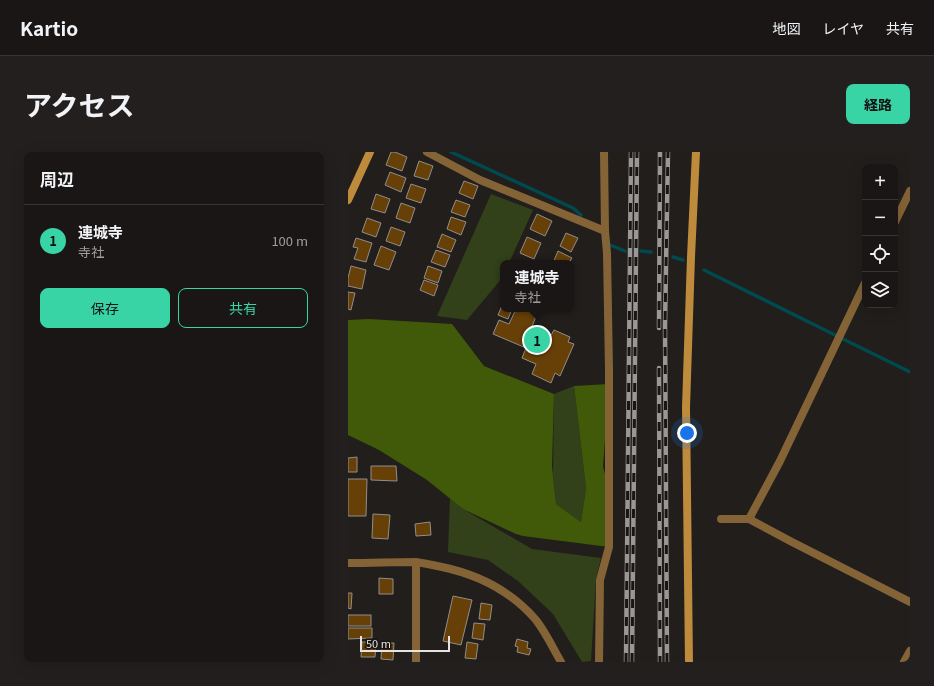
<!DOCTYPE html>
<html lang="ja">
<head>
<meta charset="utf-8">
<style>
  :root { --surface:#191615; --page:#221f1e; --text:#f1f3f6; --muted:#9f9fa0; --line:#373534; --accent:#38d4a6 }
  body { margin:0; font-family:Georgia,"Noto Sans JP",serif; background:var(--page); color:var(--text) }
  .controls { position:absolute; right:12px; top:12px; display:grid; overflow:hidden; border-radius:8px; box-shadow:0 4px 16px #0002 }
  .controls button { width:36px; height:36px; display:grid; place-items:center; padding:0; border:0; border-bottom:1px solid var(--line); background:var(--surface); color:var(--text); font:20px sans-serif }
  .scale { position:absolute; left:12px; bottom:10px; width:90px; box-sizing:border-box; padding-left:4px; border:2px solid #e6e4e2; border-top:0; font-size:11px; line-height:14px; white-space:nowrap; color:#e6e4e2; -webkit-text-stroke:3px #181513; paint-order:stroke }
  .you { position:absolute; left:339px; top:281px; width:14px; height:14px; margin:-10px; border:3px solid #fff; border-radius:50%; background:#1a73e8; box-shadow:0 0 0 6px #1a73e833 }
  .badge { display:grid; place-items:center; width:26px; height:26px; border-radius:50%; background:var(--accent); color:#111; font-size:13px; font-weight:700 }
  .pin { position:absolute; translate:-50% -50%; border:2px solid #fff; box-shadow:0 1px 4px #0006 }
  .popup { position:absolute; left:152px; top:108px; width:74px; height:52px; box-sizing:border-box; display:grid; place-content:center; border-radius:8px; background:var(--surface); filter:drop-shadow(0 1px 3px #0005); font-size:13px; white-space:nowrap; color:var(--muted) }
  .popup b { font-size:15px; color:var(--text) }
  .popup::after { content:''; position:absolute; left:50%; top:100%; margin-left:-8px; border:8px solid transparent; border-top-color:var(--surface) }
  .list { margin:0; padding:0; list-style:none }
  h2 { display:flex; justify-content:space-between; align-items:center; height:52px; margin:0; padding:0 16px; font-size:17px }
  h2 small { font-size:13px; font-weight:400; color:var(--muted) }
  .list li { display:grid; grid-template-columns:26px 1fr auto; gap:12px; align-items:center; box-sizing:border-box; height:72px; padding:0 16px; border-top:1px solid var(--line) }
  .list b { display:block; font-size:15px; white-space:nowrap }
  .list p { margin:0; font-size:13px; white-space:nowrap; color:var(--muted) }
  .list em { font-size:13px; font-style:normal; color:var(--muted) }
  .actions { display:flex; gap:8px; padding:12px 16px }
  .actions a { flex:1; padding:9px 0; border:1px solid var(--accent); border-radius:8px; text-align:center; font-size:14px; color:var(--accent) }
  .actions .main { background:var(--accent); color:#111 }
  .icon { flex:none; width:22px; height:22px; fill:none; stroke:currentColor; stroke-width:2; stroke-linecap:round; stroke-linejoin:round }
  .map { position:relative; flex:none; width:562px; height:510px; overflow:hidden; border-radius:8px }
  header { display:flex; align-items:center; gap:24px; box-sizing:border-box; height:56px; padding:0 20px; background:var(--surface); border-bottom:1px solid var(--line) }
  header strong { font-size:19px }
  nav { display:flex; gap:22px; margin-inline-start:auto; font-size:14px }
  .intro { display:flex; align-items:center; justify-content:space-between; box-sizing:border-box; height:96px; padding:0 24px }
  h1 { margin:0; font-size:28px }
  .button { padding:10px 18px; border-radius:8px; background:var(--accent); color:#111; font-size:14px; font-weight:700 }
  main { display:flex; gap:24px; padding:0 24px }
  aside { flex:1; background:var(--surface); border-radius:8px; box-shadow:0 4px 16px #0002 }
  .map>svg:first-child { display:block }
  .green { fill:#324119 }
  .forest { fill:#405a09 }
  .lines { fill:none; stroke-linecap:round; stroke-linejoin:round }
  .stream { stroke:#004a4f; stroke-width:3.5 }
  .building { fill:#674007; stroke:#918d8a }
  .street { stroke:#846336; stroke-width:8 }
  .secondary { stroke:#be8a3c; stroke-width:8 }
  .rail-casing { stroke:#9a9896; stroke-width:4.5 }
  .rail { stroke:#181513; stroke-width:3; stroke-dasharray:9; stroke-linecap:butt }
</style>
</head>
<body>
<header>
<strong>Kartio</strong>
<nav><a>地図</a><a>レイヤ</a><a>共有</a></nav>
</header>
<div class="intro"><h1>アクセス</h1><a class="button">経路</a></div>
<main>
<aside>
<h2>周辺<small></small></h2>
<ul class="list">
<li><span class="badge">1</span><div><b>連城寺</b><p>寺社</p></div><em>100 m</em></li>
</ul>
<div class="actions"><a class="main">保存</a><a>共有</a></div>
</aside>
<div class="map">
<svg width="562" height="510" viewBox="0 0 562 510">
  <rect width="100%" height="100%" fill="#211e1c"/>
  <!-- green -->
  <g class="green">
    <path d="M143,42L185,58L161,111H155V125L119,168L89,164Z"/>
    <path d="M226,234L238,336L233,370L208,352L205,322L206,242Z"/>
    <path d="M102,346L115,357L184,397L253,406L248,427L243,509L234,510L205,462L170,429L140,408L100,400Z"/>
  </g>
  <!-- forest -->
  <path class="forest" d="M21,167L104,172L136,214L206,242L204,314L208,352L233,370L238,336L226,234L261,232L255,315L260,332L261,395L175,384L168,382L115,357L79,328L31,298L0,283V168Z"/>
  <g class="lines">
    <!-- stream -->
    <g class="stream">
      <path d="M103,0L225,56L233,63"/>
      <path d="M262,93L277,99"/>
      <path d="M293,99L303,100"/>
      <path d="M325,105L335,108"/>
      <path d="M356,118L489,184"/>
      <path d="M495,187L562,220"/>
    </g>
  </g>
  <!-- building -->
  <g class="building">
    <path d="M43,0H47L59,5L54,19L38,13Z"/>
    <path d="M71,9L85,14L80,28L66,24Z"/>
    <path d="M42,20L58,26L53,40L37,33Z"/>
    <path d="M116,29L130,34L125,47L111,41Z"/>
    <path d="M63,32L78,37L73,51L58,46Z"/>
    <path d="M28,42L42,47L37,61L23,57Z"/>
    <path d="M108,48L122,53L117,65L103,60Z"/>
    <path d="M53,51L67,56L62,71L48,66Z"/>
    <path d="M189,62L204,69L197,84L182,77Z"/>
    <path d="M103,65L118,70L113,83L99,77Z"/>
    <path d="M19,66L33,71L28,85L14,80Z"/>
    <path d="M43,75L57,80L52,94L38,89Z"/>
    <path d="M218,81L230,86L223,100L212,94Z"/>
    <path d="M94,82L108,88L103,100L89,95Z"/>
    <path d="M179,85L193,91L186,107L172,101Z"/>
    <path d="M8,86L24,91L18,110L6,107L10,96L5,95Z"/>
    <path d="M33,94L48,100L41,118L26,113Z"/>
    <path d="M88,98L102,103L97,115L83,110Z"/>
    <path d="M210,99L224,106L221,111H205Z"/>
    <path d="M3,114L18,118L14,137L0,134V126Z"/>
    <path d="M80,114L94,119L90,131L76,126Z"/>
    <path d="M76,128L90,133L86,144L72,138Z"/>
    <path d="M0,140L7,141L3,158L0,157Z"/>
    <path d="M155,151V157H164L160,167L150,163Z"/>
    <path d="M168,157H191L183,177L202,185L206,178L222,185L220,190L226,192L212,224L207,221L203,231L184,222L188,212L174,206L178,196L145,182L151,168L161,172Z"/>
    <path d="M9,305V320H0V306Z"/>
    <path d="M23,314H48L49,329L23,328Z"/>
    <path d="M0,327H19L18,364H0Z"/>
    <path d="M25,362L42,363L40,387L24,386Z"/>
    <path d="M82,370L83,383L68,384L67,372Z"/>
    <path d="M31,426L45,427V442H31Z"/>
    <path d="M0,441H4L3,457L0,456Z"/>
    <path d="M105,444L124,448L113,493L95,489Z"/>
    <path d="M133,451L144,453L142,468L131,467Z"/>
    <rect x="0" y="463" width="23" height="11"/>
    <path d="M126,471L137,472L135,488L124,486Z"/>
    <path d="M0,476H24V486L0,487Z"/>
    <path d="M169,487L180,490L179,496L183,497L181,503L169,500L170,495L167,494Z"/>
    <path d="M14,490H28L27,505H13Z"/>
    <path d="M119,490L130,492L128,507L117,506Z"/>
    <path d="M34,491H46L45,508L33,507Z"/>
  </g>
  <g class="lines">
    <!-- street -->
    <g class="street">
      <path d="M79,0L132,28L257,79"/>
      <path d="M547,70L562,39"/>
      <path d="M373,367H401L444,390L562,450"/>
      <path d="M401,367L432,309L517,131"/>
      <path d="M0,411C22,411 45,410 67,410C76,411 85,413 94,415C132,423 163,439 188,468C198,481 205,496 213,510"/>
      <path d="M68,510V410"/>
      <path d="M251,510L252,428L261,395V218L259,101L257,79L256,0"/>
      <path d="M556,510L562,499"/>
    </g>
    <!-- secondary -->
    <g class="secondary">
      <path d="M0,48L22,0"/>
      <path d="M341,510L338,255L343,105L348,0"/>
    </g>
    <!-- rail casing -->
    <g class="rail-casing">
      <g id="rail">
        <path d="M311,176L312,0"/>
        <path d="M311,216L312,510"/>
        <path d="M278,510L283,0"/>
        <path d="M284,510L289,0"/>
        <path d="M319,510L317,173L320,0"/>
      </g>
    </g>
    <!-- rail -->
    <use href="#rail" class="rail"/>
  </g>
</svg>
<div class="controls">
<button>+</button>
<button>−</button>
<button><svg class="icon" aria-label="locate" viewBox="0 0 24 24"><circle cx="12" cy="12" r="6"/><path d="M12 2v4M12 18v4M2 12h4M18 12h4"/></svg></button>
<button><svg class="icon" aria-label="layers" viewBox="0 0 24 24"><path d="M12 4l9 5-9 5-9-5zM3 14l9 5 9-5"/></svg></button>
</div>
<div class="scale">50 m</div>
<div class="you"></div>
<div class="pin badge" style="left:189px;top:188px">1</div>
<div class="popup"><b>連城寺</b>寺社</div>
</div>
</main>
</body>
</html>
